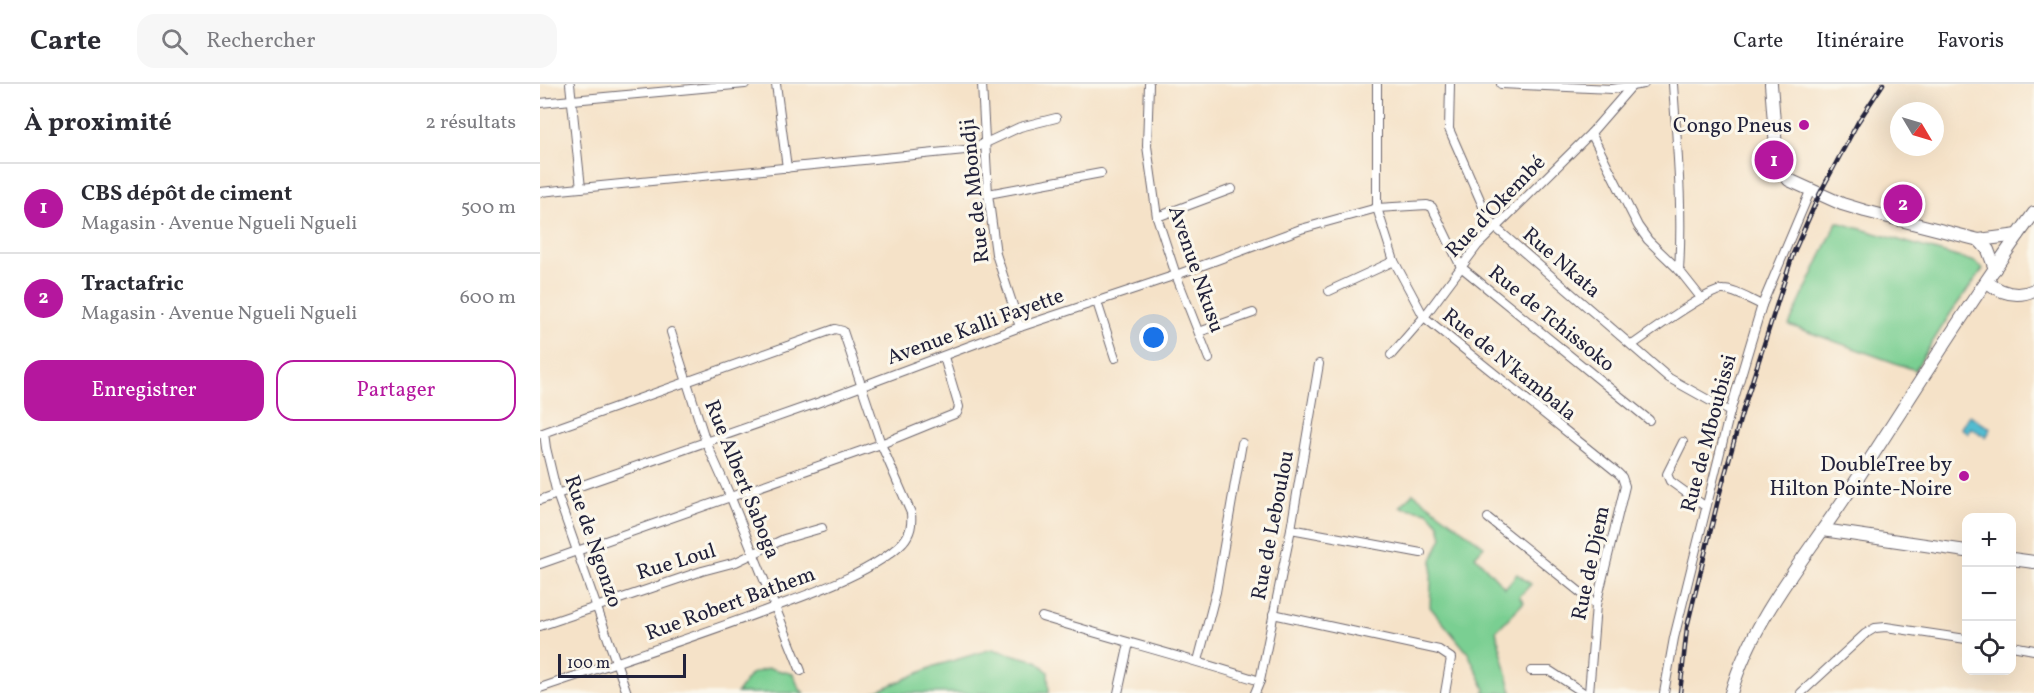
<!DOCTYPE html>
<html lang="fr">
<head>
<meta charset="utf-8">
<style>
  :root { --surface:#fff; --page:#f7f7f7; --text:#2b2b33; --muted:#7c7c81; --line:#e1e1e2; --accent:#b5179e }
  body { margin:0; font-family:Vollkorn,serif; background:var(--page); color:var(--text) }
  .controls { position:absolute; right:18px; bottom:18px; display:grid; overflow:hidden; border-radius:12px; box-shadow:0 6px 24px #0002 }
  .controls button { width:54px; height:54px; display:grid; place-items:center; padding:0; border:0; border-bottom:2px solid var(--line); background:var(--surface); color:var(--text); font:30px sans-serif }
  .compass { position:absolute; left:1350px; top:18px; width:54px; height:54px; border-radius:50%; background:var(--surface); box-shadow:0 6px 24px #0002; rotate:128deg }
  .scale { position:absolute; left:18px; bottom:15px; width:128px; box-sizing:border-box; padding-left:6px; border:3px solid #22223b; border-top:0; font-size:16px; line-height:21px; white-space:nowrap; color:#22223b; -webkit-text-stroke:4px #fbf7ec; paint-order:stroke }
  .you { position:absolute; left:614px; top:254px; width:21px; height:21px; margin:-15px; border:4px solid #fff; border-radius:50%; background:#1a73e8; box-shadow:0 0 0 9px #1a73e833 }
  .badge { display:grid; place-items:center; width:39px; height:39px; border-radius:50%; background:var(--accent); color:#fff; font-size:20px; font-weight:700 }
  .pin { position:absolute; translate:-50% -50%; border:3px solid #fff; box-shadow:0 2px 6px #0006 }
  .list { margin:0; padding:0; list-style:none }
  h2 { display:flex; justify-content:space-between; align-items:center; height:78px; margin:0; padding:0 24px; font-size:26px }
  h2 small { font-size:20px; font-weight:400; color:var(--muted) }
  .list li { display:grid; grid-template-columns:39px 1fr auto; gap:18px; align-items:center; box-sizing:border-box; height:90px; padding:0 24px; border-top:2px solid var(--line) }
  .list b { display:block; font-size:22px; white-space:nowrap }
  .list p { margin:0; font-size:20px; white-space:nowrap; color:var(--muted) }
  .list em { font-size:20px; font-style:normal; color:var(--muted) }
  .actions { display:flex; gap:12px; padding:18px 24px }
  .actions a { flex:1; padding:14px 0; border:2px solid var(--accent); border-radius:18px; text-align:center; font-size:21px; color:var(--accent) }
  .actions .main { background:var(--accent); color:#fff }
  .icon { flex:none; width:33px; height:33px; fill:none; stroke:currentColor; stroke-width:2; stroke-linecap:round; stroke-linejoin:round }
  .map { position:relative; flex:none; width:1494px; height:609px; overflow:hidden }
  header { display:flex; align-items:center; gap:36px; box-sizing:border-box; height:84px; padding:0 30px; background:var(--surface); border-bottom:2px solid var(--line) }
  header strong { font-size:28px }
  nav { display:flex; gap:33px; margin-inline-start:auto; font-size:21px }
  .search { width:420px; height:54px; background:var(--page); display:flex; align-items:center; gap:15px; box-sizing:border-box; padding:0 21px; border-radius:18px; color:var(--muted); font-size:22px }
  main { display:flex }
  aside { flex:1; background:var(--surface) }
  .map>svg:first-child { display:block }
  .green { fill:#7acf92; stroke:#4e7866; stroke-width:1.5 }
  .water { fill:#53bcd0; stroke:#3a6f86; stroke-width:1.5 }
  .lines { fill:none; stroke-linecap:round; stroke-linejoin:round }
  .street-casing { stroke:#6c656c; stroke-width:10 }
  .secondary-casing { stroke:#6c656c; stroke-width:14 }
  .primary-casing { stroke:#6c656c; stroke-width:14 }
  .street { stroke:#fff; stroke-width:8 }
  .secondary { stroke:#fff; stroke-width:12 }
  .primary { stroke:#fff; stroke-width:12 }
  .rail-casing { stroke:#22223b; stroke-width:4.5 }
  .rail { stroke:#fbf7ec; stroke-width:2; stroke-dasharray:7; stroke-linecap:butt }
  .poi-dot { fill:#b5179e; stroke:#fbf7ec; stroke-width:2 }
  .labels { text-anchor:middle; stroke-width:6; stroke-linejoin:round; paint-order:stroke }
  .poi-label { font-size:21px; fill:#22223b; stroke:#fbf7ec; text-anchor:end }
  .street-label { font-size:21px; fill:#22223b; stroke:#fbf7ec }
</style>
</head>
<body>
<header>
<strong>Carte</strong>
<div class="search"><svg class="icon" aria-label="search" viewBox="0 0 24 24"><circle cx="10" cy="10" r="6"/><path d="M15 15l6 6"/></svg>Rechercher</div>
<nav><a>Carte</a><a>Itinéraire</a><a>Favoris</a></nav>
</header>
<main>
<aside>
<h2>À proximité<small>2 résultats</small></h2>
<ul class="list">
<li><span class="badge">1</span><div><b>CBS dépôt de ciment</b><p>Magasin · Avenue Ngueli Ngueli</p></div><em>500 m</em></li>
<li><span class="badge">2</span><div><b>Tractafric</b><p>Magasin · Avenue Ngueli Ngueli</p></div><em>600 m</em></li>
</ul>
<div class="actions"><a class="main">Enregistrer</a><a>Partager</a></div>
</aside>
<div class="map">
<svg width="1494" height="609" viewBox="0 0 1494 609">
  <rect width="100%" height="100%" fill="#fbf7ec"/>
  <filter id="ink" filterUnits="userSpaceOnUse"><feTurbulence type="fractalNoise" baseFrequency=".0167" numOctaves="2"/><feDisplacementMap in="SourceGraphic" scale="12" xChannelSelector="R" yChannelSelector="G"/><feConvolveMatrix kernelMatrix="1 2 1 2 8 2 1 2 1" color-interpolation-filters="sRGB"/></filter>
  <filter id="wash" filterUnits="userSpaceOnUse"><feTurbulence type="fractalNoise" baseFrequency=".008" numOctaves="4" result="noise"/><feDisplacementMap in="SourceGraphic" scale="24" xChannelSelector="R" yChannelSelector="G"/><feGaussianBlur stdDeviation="1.35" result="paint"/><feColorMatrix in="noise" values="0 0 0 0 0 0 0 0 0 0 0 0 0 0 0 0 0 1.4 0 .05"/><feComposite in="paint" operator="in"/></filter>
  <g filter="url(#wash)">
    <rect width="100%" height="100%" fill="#f5e2c8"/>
    <!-- green -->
    <g class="green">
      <path d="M1297,138L1435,178L1443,185L1412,227L1375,286L1249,241Z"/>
      <path d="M873,409L944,462L935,472L965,504L977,490L991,500L979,513L984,518L956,547L972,609H944L945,605L928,569L890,523L892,476L902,453L899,440L888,428L860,423Z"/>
      <path d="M452,565L497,577L508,588L509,609H333L395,582Z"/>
      <path d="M229,584L253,590L259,604L264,609H197L211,590Z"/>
    </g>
    <!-- water -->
    <path class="water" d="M1429,331L1451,345L1446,353L1431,344L1428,349L1421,344Z"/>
  </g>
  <g filter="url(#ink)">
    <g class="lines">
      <!-- street casing -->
      <g class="street-casing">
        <g id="street">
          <path d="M30,0L41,104"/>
          <path d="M236,0L247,84"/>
          <path d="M442,0L448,110L456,170L480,243"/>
          <path d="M609,0L607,62L617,133L636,191L669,275"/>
          <path d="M837,0V124L854,177L884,233L1078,389L1082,393L1085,402L1056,521L1049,609"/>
          <path d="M910,0L909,45L949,136L956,144L1129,294L1190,328"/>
          <path d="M961,0L1072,5L1104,0"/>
          <path d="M1133,0C1137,62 1143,124 1139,186"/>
          <path d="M0,19L205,0"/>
          <path d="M1051,49L1098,142L1108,156L1139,186L1162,215"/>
          <path d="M0,108L425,66L437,63L480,43L516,34"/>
          <path d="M448,110L561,89"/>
          <path d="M617,133L692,105"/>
          <path d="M789,207L854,177"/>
          <path d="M557,218L575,274"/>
          <path d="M131,248L166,358L191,414L261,587"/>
          <path d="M659,248L713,229"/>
          <path d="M1092,261C1107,251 1168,205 1183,206C1195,206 1210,216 1222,221"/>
          <path d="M851,271L884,233L937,162L1051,49L1091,3"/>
          <path d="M4,349L6,364L17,410L87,609"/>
          <path d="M0,350L295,245L303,247L341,360L371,429C372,440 371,449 363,458C335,487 275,508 237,522C159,552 79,577 0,604"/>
          <path d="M1143,358L1127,390L1130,397L1166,423"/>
          <path d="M0,416L277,319L480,243L636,191L761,145L837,124L887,121L892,123L921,183L1109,336"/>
          <path d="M948,434L1056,521"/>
          <path d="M751,445L881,469"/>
          <path d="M0,480L341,360L417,329L419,323L404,273"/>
          <path d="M733,530L899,566L911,574L905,609"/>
          <path d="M502,533C574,555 648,574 720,597"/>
          <path d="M0,542L162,487L196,478L244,455L282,444"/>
          <path d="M1472,562L1494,566"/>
          <path d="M658,577L676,508L702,359"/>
          <path d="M991,587H1010L1044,609"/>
          <path d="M578,609L589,559"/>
          <path d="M715,609L720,597L751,445L779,280"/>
          <path d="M1124,609L1134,554L1190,328L1222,221L1271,105"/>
          <path d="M1261,609L1325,550L1335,544L1346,543L1426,555"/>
        </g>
      </g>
      <!-- secondary casing -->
      <g class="secondary-casing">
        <g id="secondary">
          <path d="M1231,0L1237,77L1240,85L1249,96L1302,120L1325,127L1439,156L1478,151"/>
          <path d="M1439,156L1448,166L1455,185"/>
          <path d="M1283,446L1426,467"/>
          <path d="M1472,475L1494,478"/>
        </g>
      </g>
      <!-- primary casing -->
      <g class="primary-casing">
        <g id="primary">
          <path d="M1447,198C1461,209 1477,214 1494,206"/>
          <path d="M1191,609C1212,535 1268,470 1310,406C1371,313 1429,218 1494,129"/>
        </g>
      </g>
      <!-- street -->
      <use href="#street" class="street"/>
      <!-- secondary -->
      <use href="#secondary" class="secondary"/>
      <!-- primary -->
      <use href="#primary" class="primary"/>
      <!-- rail casing -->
      <g class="rail-casing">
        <path id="rail" d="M1140,609L1147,543L1179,412L1201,332L1253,170L1280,109L1318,38L1343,0"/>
      </g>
      <!-- rail -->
      <use href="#rail" class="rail"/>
    </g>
  </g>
  <!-- markers -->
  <g class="poi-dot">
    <circle cx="1264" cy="41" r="6"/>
    <circle cx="1424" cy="392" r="6"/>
  </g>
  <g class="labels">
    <!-- poi labels -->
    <g class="poi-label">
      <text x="1252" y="48">Congo Pneus</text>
      <text x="1412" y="387">DoubleTree by<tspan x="1412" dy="24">Hilton Pointe-Noire</tspan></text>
    </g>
    <!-- street labels -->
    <g class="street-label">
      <text transform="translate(434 107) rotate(-96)" y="7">Rue de Mbondji</text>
      <text transform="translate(955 122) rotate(-46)" y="7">Rue d'Okembé</text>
      <text transform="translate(1022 178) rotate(41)" y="7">Rue Nkata</text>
      <text transform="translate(657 185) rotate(71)" y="7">Avenue Nkusu</text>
      <text transform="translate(1012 234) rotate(39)" y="7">Rue de Tchissoko</text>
      <text transform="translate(435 242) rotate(-20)" y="7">Avenue Kalli Fayette</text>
      <text transform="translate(970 280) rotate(39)" y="7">Rue de N'kambala</text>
      <text transform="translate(1168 349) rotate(-75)" y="7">Rue de Mboubissi</text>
      <text transform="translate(203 395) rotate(68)" y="7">Rue Albert Saboga</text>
      <text transform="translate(732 441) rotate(-79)" y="7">Rue de Leboulou</text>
      <text transform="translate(54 457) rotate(71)" y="7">Rue de Ngonzo</text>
      <text transform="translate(136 477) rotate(-17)" y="7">Rue Loul</text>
      <text transform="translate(1050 479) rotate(-78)" y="7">Rue de Djem</text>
      <text transform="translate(190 519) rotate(-20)" y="7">Rue Robert Bathem</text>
    </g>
  </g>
</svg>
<div class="controls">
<button>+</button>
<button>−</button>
<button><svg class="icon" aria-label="locate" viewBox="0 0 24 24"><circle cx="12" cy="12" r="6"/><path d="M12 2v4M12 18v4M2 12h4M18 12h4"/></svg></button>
</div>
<svg class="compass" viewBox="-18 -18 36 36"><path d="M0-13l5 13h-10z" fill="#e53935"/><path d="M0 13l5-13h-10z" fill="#7c7c81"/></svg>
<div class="scale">100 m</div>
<div class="you"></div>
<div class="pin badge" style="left:1234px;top:76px">1</div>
<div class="pin badge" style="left:1363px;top:120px">2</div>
</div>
</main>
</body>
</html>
